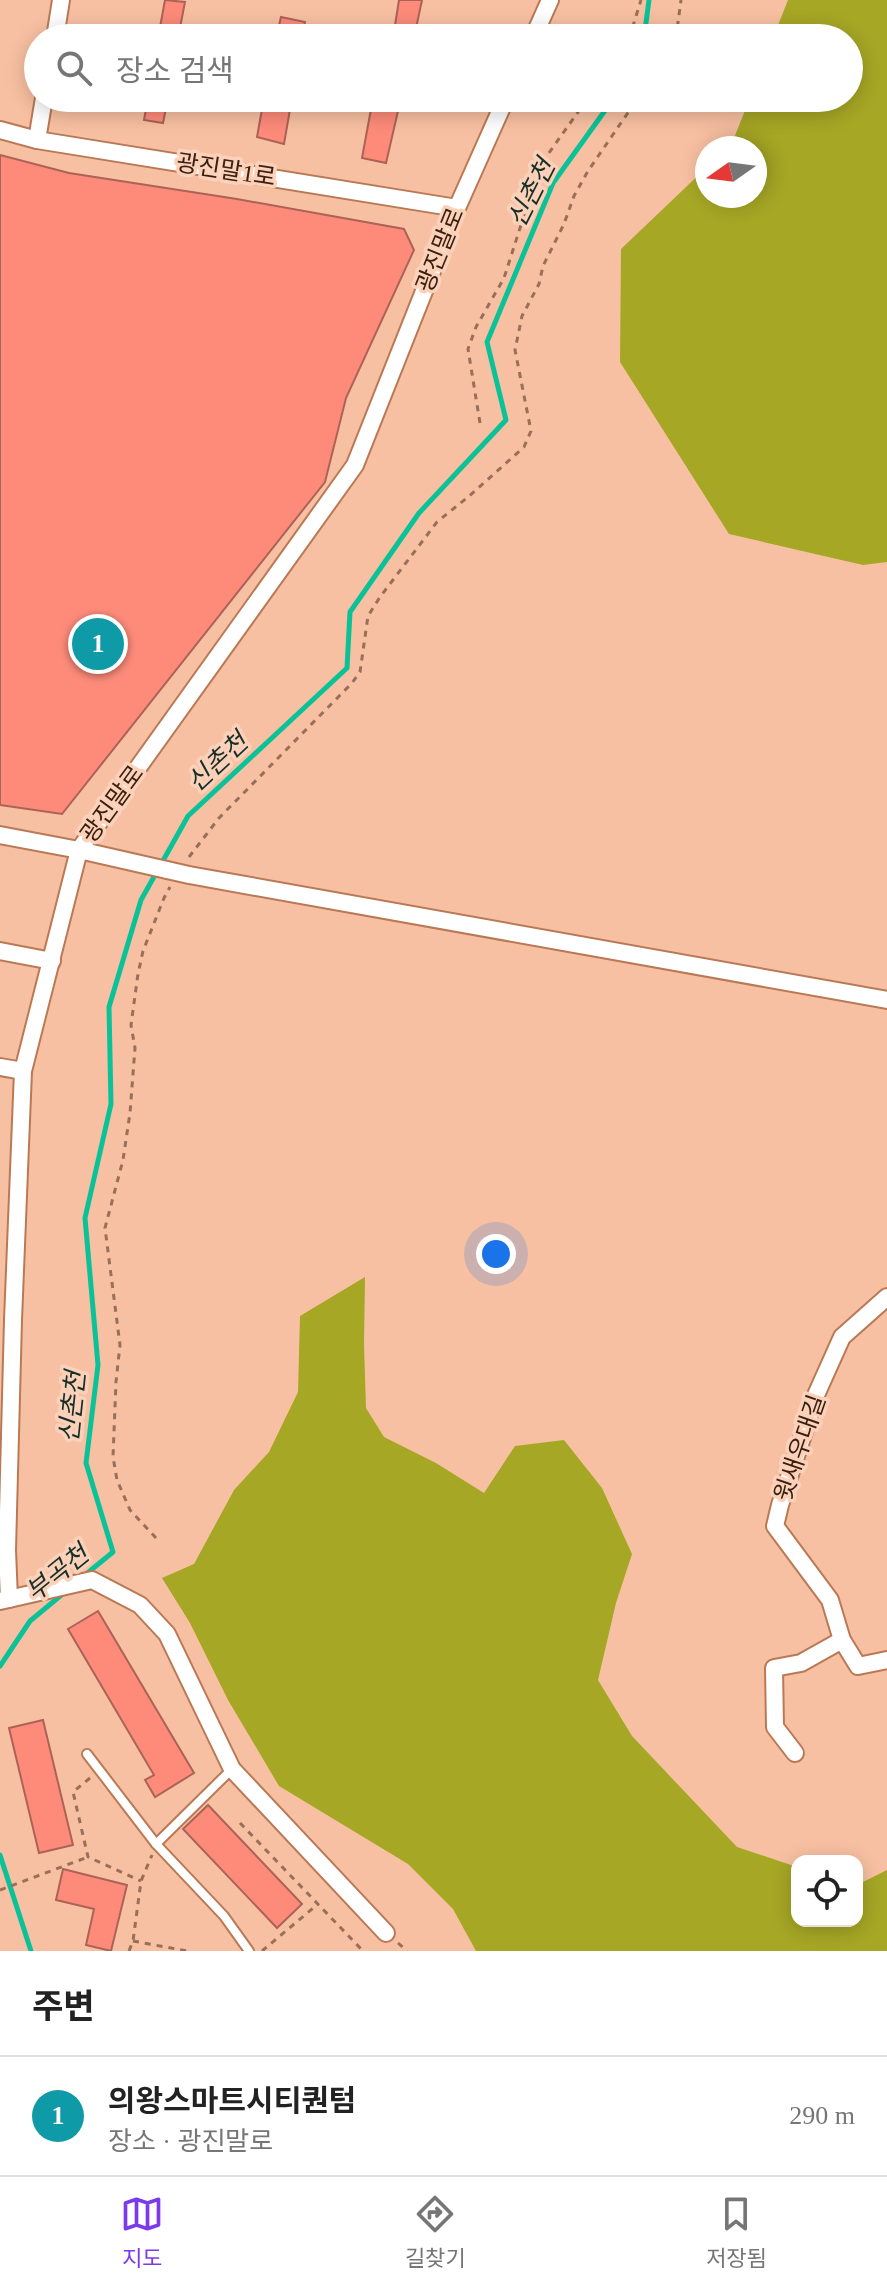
<!DOCTYPE html>
<html lang="ko">
<head>
<meta charset="utf-8">
<style>
  :root { --surface:#fff; --page:#f2f2f2; --text:#222; --muted:#767676; --line:#e0e0e0; --accent:#7c3aed }
  body { margin:0; font-family:"Times New Roman","Noto Sans KR",serif; background:var(--page); color:var(--text) }
  .controls { position:absolute; right:24px; bottom:24px; display:grid; overflow:hidden; border-radius:16px; box-shadow:0 4px 20px #0003 }
  .controls button { width:72px; height:72px; display:grid; place-items:center; padding:0; border:0; border-bottom:2px solid var(--line); background:var(--surface); color:var(--text); font:40px sans-serif }
  .compass { position:absolute; left:695px; top:136px; width:72px; height:72px; border-radius:50%; background:var(--surface); box-shadow:0 4px 20px #0003; rotate:256deg }
  .you { position:absolute; left:496px; top:1254px; width:28px; height:28px; margin:-20px; border:6px solid #fff; border-radius:50%; background:#1a73e8; box-shadow:0 0 0 12px #1a73e833 }
  .badge { display:grid; place-items:center; width:52px; height:52px; border-radius:50%; background:var(--accent); color:#fff; font-size:26px; font-weight:700 }
  .pin { position:absolute; translate:-50% -50%; border:4px solid #fff; box-shadow:0 2px 8px #0006 }
  .list { margin:0; padding:0; list-style:none }
  h2 { display:flex; justify-content:space-between; align-items:center; height:104px; margin:0; padding:0 32px; font-size:34px }
  h2 small { font-size:26px; font-weight:400; color:var(--muted) }
  .list li { display:grid; grid-template-columns:52px 1fr auto; gap:24px; align-items:center; box-sizing:border-box; height:120px; padding:0 32px; border-top:2px solid var(--line) }
  .list b { display:block; font-size:30px; white-space:nowrap }
  .list p { margin:0; font-size:26px; white-space:nowrap; color:var(--muted) }
  .list em { font-size:26px; font-style:normal; color:var(--muted) }
  .icon { flex:none; width:44px; height:44px; fill:none; stroke:currentColor; stroke-width:2; stroke-linecap:round; stroke-linejoin:round }
  .map { position:relative; flex:none; width:887px; height:1951px; overflow:hidden }
  .search { position:absolute; background:var(--surface); box-shadow:0 4px 20px #0003; left:24px; right:24px; top:24px; height:88px; display:flex; align-items:center; gap:20px; box-sizing:border-box; padding:0 28px; border-radius:44px; color:var(--muted); font-size:30px }
  .sheet { height:224px; background:var(--surface) }
  nav { display:flex; justify-content:space-around; align-items:center; box-sizing:border-box; height:112px; border-top:2px solid var(--line); background:var(--surface); font-size:22px; color:var(--muted) }
  nav a { display:grid; justify-items:center; gap:4px }
  nav .on { color:var(--accent) }
  .map>svg:first-child { display:block }
  .forest { fill:#a6a725 }
  .lines { fill:none; stroke-linecap:round; stroke-linejoin:round }
  .stream { stroke:#0bc298; stroke-width:5 }
  .building { fill:#fe8b7a; stroke:#ab6358; stroke-width:2 }
  .service-casing { stroke:#ba7955; stroke-width:12 }
  .minor-casing { stroke:#ba7955; stroke-width:20 }
  .path { stroke:#986f59; stroke-width:3; stroke-dasharray:6 6; stroke-linecap:butt }
  .service { stroke:#fff; stroke-width:8 }
  .minor { stroke:#fff; stroke-width:16 }
  .minor-bridge-casing { stroke:#ba7955; stroke-width:20; stroke-linecap:butt }
  .minor-bridge { stroke:#fff; stroke-width:16 }
  .labels { text-anchor:middle; stroke-width:7; stroke-linejoin:round; paint-order:stroke }
  .street-label { font-size:24px; fill:#3a2011; stroke:#fcd1ba }
  .water-label { font-size:26px; font-style:italic; fill:#172f27; stroke:#fcd1ba }
</style>
</head>
<body>
<div class="map">
<svg width="887" height="1951" viewBox="0 0 887 1951">
  <rect width="100%" height="100%" fill="#f8c0a2"/>
  <!-- forest -->
  <g class="forest">
    <path d="M788,0H887V562L863,565L729,534L620,362L621,249L707,167V196H755V148H727L732,143L750,98H849V38H773Z"/>
    <path d="M365,1277L364,1345L366,1408L384,1437L436,1463L484,1493L515,1446L564,1440L602,1488L632,1554L616,1603L598,1680L632,1736L737,1847L797,1867V1921H857V1885L887,1870V1951H476L453,1909L408,1864L279,1786L228,1700L190,1623L162,1578L194,1564L234,1490L269,1452L298,1392L300,1316Z"/>
  </g>
  <g class="lines">
    <!-- stream -->
    <g class="stream">
      <path d="M644,38L649,0"/>
      <path d="M85,1575L113,1552L86,1463L98,1365L85,1218L111,1104L109,1007L141,900L188,816L347,668L350,612L419,513L506,420L487,342L553,183L614,98"/>
      <path d="M0,1666L30,1621L65,1592"/>
      <path d="M0,1855L31,1951"/>
    </g>
  </g>
  <!-- building -->
  <g class="building">
    <path d="M165,0L185,2L178,38H158Z"/>
    <path d="M399,0H422L414,38H393Z"/>
    <path d="M281,17L305,22L302,38H276Z"/>
    <path d="M148,98H168L163,123L144,120Z"/>
    <path d="M264,98H292L284,144L257,137Z"/>
    <path d="M373,98H401L386,163L362,158Z"/>
    <path d="M0,155L69,173L237,199L404,229L414,250L346,398L325,482L62,814L0,805Z"/>
    <path d="M98,1611L194,1773L155,1797L145,1780L154,1775L68,1629Z"/>
    <path d="M43,1720L73,1845L39,1853L9,1728Z"/>
    <path d="M208,1805L302,1904L277,1928L183,1829Z"/>
    <path d="M63,1869L127,1885L111,1951L86,1945L94,1909L56,1900Z"/>
  </g>
  <g class="lines">
    <!-- service casing -->
    <g class="service-casing">
      <g id="service">
        <path d="M87,1754L156,1844L232,1769"/>
        <path d="M156,1844L224,1916L249,1951"/>
      </g>
    </g>
    <!-- minor casing -->
    <g class="minor-casing">
      <g id="minor">
        <path d="M55,38L61,0"/>
        <path d="M533,38L550,0"/>
        <path d="M44,98L37,140L457,208"/>
        <path d="M0,130L37,140"/>
        <path d="M0,835L79,850L167,870"/>
        <path d="M189,875L887,1000"/>
        <path d="M0,951L52,961"/>
        <path d="M0,1067L23,1071"/>
        <path d="M887,1297L842,1337L816,1395L780,1505L775,1526L830,1600L842,1640L858,1666L887,1660"/>
        <path d="M9,1599L7,1550L13,1320L23,1071L79,850L355,465L457,208L506,98"/>
        <path d="M0,1601L92,1580L140,1605L167,1634L232,1769L386,1933"/>
        <path d="M795,1753L775,1727L774,1668L801,1663L842,1640"/>
      </g>
    </g>
    <!-- path -->
    <g class="path">
      <path d="M627,38L633,26L641,0"/>
      <path d="M673,38L677,30L681,0"/>
      <path d="M480,423L468,349L476,327L504,278L529,200L546,157L588,98"/>
      <path d="M189,857L219,818L352,683L360,672L368,616L380,597L437,522L468,497L524,447L531,431L515,350L522,316L539,284L543,266L564,224L574,196L588,171L638,98"/>
      <path d="M156,1538L130,1510L117,1480L113,1457L116,1382L120,1345L105,1228L123,1160L130,1113L135,1048L131,1025L138,974L143,951L164,898L170,887"/>
      <path d="M90,1778L73,1792L88,1857L141,1881"/>
      <path d="M240,1823L363,1951"/>
      <path d="M0,1890L88,1857"/>
      <path d="M133,1941L187,1951"/>
      <path d="M398,1943L407,1951"/>
      <path d="M129,1951L133,1941L141,1881L152,1855"/>
      <path d="M262,1951L318,1904"/>
    </g>
    <!-- service -->
    <use href="#service" class="service"/>
    <!-- minor -->
    <use href="#minor" class="minor"/>
    <!-- minor-bridge casing -->
    <g class="minor-bridge-casing">
      <path id="minor-bridge" d="M167,870L189,875"/>
    </g>
    <!-- minor-bridge -->
    <use href="#minor-bridge" class="minor-bridge"/>
  </g>
  <g class="labels">
    <!-- street labels -->
    <g class="street-label">
      <text transform="translate(226 170) rotate(9)" y="8">광진말1로</text>
      <text transform="translate(440 250) rotate(-68)" y="8">광진말로</text>
      <text transform="translate(112 804) rotate(-54)" y="8">광진말로</text>
      <text transform="translate(800 1448) rotate(-71)" y="8">윗새우대길</text>
    </g>
    <!-- water labels -->
    <g class="water-label">
      <text transform="translate(531 193) rotate(-63)" y="9">신촌천</text>
      <text transform="translate(217 762) rotate(-43)" y="9">신촌천</text>
      <text transform="translate(72 1407) rotate(-84)" y="9">신촌천</text>
      <text transform="translate(57 1573) rotate(-39)" y="9">부곡천</text>
    </g>
  </g>
</svg>
<div class="controls">
<button><svg class="icon" aria-label="locate" viewBox="0 0 24 24"><circle cx="12" cy="12" r="6"/><path d="M12 2v4M12 18v4M2 12h4M18 12h4"/></svg></button>
</div>
<svg class="compass" viewBox="-18 -18 36 36"><path d="M0-13l5 13h-10z" fill="#e53935"/><path d="M0 13l5-13h-10z" fill="#767676"/></svg>
<div class="you"></div>
<div class="pin badge" style="left:98px;top:644px;background:#0f9aa8">1</div>
<div class="search"><svg class="icon" aria-label="search" viewBox="0 0 24 24"><circle cx="10" cy="10" r="6"/><path d="M15 15l6 6"/></svg>장소 검색</div>
</div>
<section class="sheet">
<h2>주변<small></small></h2>
<ul class="list">
<li><span class="badge" style="background:#0f9aa8">1</span><div><b>의왕스마트시티퀀텀</b><p>장소 · 광진말로</p></div><em>290 m</em></li>
</ul>
</section>
<nav>
<a class="on"><svg class="icon" aria-label="map" viewBox="0 0 24 24"><path d="M3 6l6-2 6 2 6-2v14l-6 2-6-2-6 2zM9 4v14M15 6v14"/></svg>지도</a>
<a><svg class="icon" aria-label="directions" viewBox="0 0 24 24"><path d="M12 3l9 9-9 9-9-9zM9 14v-3h6M13 9l2 2-2 2"/></svg>길찾기</a>
<a><svg class="icon" aria-label="saved" viewBox="0 0 24 24"><path d="M7 4h10v16l-5-4-5 4z"/></svg>저장됨</a>
</nav>
</body>
</html>
